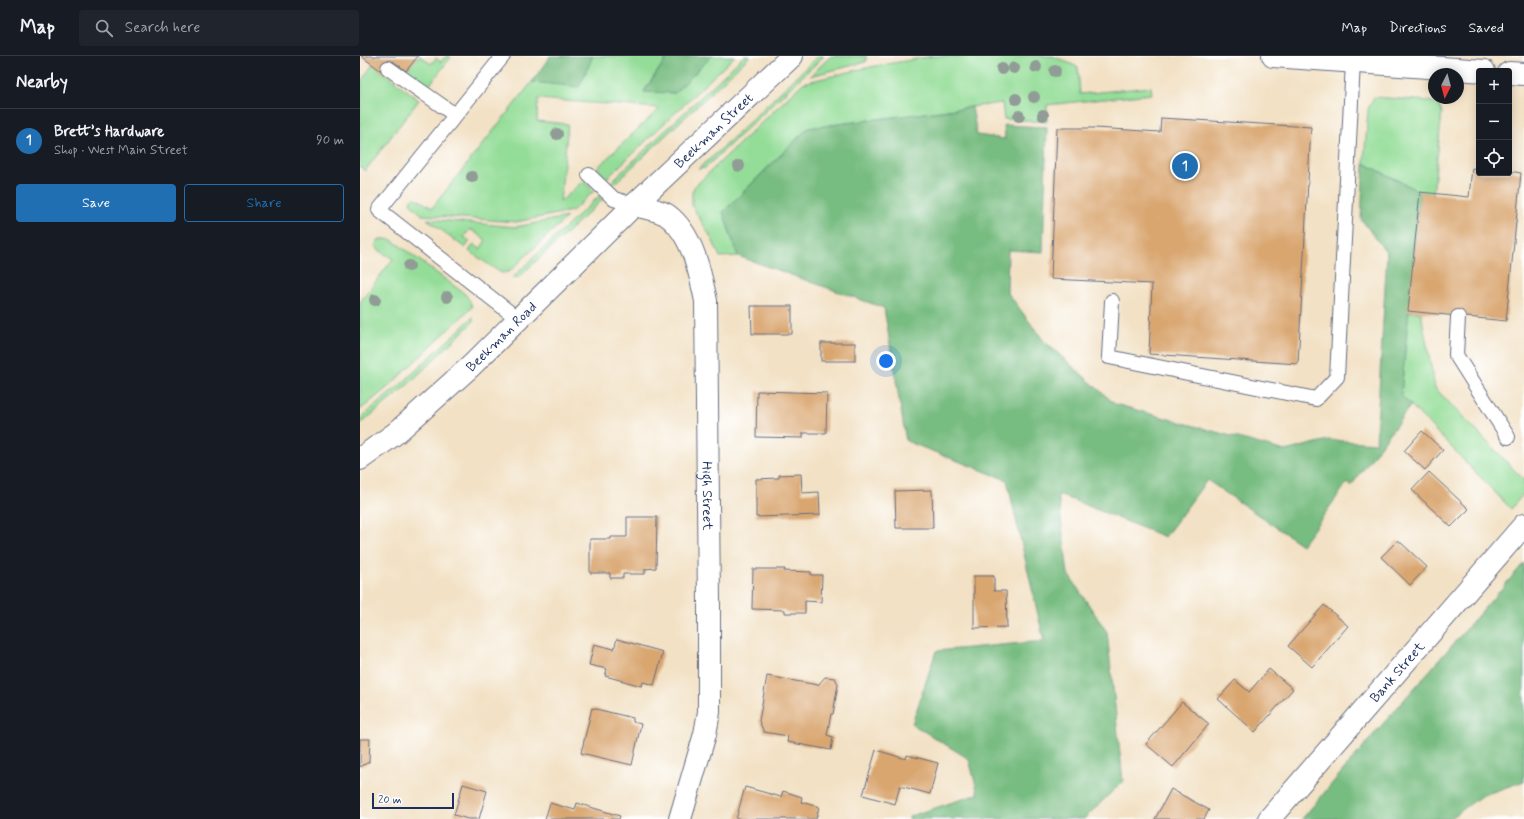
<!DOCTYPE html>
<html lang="en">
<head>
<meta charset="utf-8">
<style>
  :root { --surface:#171b24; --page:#20242c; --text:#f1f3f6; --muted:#9ea1a6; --line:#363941; --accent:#1f6fb2 }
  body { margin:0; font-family:Mynerve,sans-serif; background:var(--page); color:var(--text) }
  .controls { position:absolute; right:12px; top:12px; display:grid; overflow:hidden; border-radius:4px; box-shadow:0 2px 10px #0003 }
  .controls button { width:36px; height:36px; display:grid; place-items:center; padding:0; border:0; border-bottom:1px solid var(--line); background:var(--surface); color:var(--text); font:20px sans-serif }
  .compass { position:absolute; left:1068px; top:12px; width:36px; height:36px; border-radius:50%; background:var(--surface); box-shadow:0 2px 10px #0003; rotate:186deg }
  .scale { position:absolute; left:12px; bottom:10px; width:82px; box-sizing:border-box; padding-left:4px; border:2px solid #1b2f5e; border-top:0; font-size:11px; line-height:14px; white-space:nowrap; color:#1b2f5e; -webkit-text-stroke:3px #fff; paint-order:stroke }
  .you { position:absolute; left:526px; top:305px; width:14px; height:14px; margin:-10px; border:3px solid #fff; border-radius:50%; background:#1a73e8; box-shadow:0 0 0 6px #1a73e833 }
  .badge { display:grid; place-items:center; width:26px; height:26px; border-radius:50%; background:var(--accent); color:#fff; font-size:13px; font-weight:700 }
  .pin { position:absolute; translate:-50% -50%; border:2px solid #fff; box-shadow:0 1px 4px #0006 }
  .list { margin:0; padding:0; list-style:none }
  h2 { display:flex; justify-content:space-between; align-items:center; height:52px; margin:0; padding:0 16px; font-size:17px }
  h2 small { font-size:13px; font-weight:400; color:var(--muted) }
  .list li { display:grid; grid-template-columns:26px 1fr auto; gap:12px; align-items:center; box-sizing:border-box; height:64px; padding:0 16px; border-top:1px solid var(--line) }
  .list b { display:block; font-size:15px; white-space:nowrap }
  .list p { margin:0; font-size:13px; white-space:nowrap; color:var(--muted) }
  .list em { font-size:13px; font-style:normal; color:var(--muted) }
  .actions { display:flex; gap:8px; padding:12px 16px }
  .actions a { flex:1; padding:9px 0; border:1px solid var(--accent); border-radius:4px; text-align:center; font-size:14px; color:var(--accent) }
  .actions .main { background:var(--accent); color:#fff }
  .icon { flex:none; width:22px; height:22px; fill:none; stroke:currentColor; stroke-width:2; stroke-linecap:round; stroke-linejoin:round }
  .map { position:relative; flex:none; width:1164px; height:763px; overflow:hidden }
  header { display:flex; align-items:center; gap:24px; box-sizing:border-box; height:56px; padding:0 20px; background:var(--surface); border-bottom:1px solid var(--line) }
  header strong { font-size:19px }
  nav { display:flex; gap:22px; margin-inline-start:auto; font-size:14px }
  .search { width:280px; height:36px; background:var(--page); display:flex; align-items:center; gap:10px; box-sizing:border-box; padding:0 14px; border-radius:4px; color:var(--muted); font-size:15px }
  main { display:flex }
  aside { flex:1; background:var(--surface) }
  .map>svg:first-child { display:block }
  .green { fill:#94dd98; stroke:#58867b }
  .forest { fill:#77bc80; stroke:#49766f }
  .building { fill:#d9a670 }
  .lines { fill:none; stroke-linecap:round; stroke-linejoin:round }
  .service-casing { stroke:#666d82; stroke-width:16 }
  .minor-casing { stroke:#666d82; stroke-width:24 }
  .tertiary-casing { stroke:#666d82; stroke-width:24 }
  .service { stroke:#fff; stroke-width:14 }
  .minor { stroke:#fff; stroke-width:22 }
  .tertiary { stroke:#fff; stroke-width:22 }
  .tree { fill:#909c95 }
  .labels { text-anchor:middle; stroke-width:4; stroke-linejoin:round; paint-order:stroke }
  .street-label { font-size:14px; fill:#1b2f5e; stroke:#fff }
</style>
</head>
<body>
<header>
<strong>Map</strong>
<div class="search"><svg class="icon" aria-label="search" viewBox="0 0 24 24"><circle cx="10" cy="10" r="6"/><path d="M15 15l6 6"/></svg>Search here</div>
<nav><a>Map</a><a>Directions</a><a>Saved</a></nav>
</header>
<main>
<aside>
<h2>Nearby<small></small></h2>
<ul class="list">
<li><span class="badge">1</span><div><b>Brett’s Hardware</b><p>Shop · West Main Street</p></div><em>90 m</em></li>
</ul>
<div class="actions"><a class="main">Save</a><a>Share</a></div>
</aside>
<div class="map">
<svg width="1164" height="763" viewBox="0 0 1164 763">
  <rect width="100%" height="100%" fill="#fff"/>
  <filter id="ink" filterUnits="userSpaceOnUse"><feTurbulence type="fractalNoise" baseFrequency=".025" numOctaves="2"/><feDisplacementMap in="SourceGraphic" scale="8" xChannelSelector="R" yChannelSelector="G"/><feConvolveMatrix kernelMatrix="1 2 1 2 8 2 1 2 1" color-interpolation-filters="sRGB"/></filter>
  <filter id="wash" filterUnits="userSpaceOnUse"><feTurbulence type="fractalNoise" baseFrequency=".012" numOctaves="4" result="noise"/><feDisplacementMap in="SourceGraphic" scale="16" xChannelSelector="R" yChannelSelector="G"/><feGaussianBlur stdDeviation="0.9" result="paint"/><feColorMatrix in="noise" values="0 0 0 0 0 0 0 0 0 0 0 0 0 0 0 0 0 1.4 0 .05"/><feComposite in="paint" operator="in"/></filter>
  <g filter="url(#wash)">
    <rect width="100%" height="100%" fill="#f2e1c4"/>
    <!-- green -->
    <g class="green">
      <path d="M58,0H60L71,8L76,2L81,6L86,0L91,1L68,31L46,15Z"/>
      <path d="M233,0H308L284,35L315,37L352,0H375L247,122L237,112L300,52L178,43L177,65L208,68L200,146L223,125L234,135L212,155L156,166L62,159L50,147L51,143L56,142L72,152L172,26L219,30Z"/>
      <path d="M384,0H390L253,129L251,126Z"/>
      <path d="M458,0H464L345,112L338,113L361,93Z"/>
      <path d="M471,0H506V6L450,20Z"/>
      <path d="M573,0H693L718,11L720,38L791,31L792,38L687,49V66L644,63L642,47L448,72L363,156L378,200L360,201L352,183L332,150V136L334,131L443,27L510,11Z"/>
      <path d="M13,8L59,44L5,115L0,111V64L2,24Z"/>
      <path d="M1014,41L1069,45C1076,47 1080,49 1082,56L1073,138L1060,136L1004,107L1008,53Z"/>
      <path d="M239,140L242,144L159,221L154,223L152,222Z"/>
      <path d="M207,161L151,214L148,216L141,217L109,195L114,188L120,193L126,184L110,173L104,181L110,185L105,192L67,163L156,171Z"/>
      <path d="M25,183L32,184L105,238L110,245L112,251L27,332L0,354V246L33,203L17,193L15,189L18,184Z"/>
      <path d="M1048,255L1061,257L1075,332L1164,424V437L1151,453L1041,339Z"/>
      <path d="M113,261V266L111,268L41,335L0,368V362L38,331Z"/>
    </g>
    <!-- forest -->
    <g class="forest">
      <path d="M190,0H233L219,31L172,26Z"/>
      <path d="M308,0H352L315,37L284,36Z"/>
      <path d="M612,51L617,79L645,83L644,69L687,71L683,196L648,194L647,236L684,285L755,348L925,395L968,384L1016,387L1027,197L1001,163L1004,107L1060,136L1041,339L1051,349L991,430L987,427L942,489L847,424L805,481L698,438L708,518L747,576L763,725L724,763H549L550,760L618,738L609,703L552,668L576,595L684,585L647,424L546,385L524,252L378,200L363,156L448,72Z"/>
      <path d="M1164,507V725L1121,740L1090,763H942L1014,678Z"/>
    </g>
    <g id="blocks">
      <!-- building -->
      <g class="building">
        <path d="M1,0H58L46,15L33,5L24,17Z"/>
        <path d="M801,62L951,71L938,308L789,298L792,228L691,223L697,72H735L800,76Z"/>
        <path d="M1112,112L1119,113V117H1149V115L1161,117L1146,265L1048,255L1060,136L1109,141Z"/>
        <path d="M391,250H432V278H392Z"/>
        <rect x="461" y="287" width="34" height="18"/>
        <path d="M397,335L467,337L466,377H443V382L396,381Z"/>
        <path d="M1062,375L1083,394L1065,414L1044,395Z"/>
        <path d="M1069,416L1109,453L1091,471L1052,434Z"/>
        <path d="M441,418L442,437L459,436L460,459L396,461V423L419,422V419Z"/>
        <path d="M572,434L573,472H536L535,435Z"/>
        <path d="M267,461H297L296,512L285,513V518H263V522H250V517H230V483H251V481H267Z"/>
        <path d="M1038,484L1067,511L1050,529L1021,501Z"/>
        <path d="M393,513H425L424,515L451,516V519H462L461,546L445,545V557H425V554L392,553Z"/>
        <path d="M614,520H634V535H646L647,571L614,572Z"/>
        <path d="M964,549L988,570L952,611L928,590Z"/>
        <path d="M257,583L303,596L294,629L283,626L282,630L245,620L247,613L229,609L234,588L254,593Z"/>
        <path d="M909,613L933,633L895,676L858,643L875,624L889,636Z"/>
        <path d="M407,620L458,629L465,621L475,622L478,628L473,658H471L467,679L473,681L471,694L427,686L428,680L404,676L399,665Z"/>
        <path d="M822,646L849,668L813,711L786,688Z"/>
        <path d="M232,652L273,662V666L281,668L272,709L221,697Z"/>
        <path d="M0,683H10L9,706L0,711Z"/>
        <path d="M516,694L546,703L547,699L578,707L570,738L540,730L535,748L503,739Z"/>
        <path d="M103,728L127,735L119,763H108L94,759Z"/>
        <path d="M385,731L421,741L423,735L442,741L441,746L459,751L456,763H376Z"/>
        <path d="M811,733L849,754L844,763H795Z"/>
        <path d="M190,747L215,754L217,747L260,760L259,763H185Z"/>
      </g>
    </g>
  </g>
  <g filter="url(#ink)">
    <use href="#blocks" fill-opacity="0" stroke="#666d82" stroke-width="1"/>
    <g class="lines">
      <!-- service casing -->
      <g class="service-casing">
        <g id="service">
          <path d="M143,0L19,154L158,263"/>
          <path d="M28,12L95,59"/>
          <path d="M229,119L254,143L274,149"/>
          <path d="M752,245L749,301L956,343L977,321L993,6"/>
          <path d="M1098,261L1096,299L1148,381"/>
        </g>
      </g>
      <!-- minor casing -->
      <g class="minor-casing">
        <g id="minor">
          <path d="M913,0L1124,15"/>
          <path d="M1149,17L1164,18"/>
          <path id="s1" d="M274,149C282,151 300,154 307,159C332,177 340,216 346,245L349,546V656L345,678L320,763"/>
          <path id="s2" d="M909,763L1164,469"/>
        </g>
      </g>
      <!-- tertiary casing -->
      <g class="tertiary-casing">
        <g id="tertiary">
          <path id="s3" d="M0,403L36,377L111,310L274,149L432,0"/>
        </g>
      </g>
      <!-- service -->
      <use href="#service" class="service"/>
      <!-- minor -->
      <use href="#minor" class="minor"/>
      <!-- tertiary -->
      <use href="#tertiary" class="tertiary"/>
    </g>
    <!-- trees -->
    <g class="tree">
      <circle cx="676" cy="11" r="6"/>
      <circle cx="654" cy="12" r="6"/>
      <circle cx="642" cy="13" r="6"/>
      <circle cx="695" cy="15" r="6"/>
      <circle cx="674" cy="41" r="6"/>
      <circle cx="656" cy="43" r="6"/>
      <circle cx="683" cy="59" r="6"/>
      <circle cx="659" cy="60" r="6"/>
      <circle cx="197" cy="78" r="6"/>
      <circle cx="379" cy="110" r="6"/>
      <circle cx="112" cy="121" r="6"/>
      <circle cx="49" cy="210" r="6"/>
      <circle cx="87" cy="241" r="6"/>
      <circle cx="15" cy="244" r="6"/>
    </g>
  </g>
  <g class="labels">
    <!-- street labels -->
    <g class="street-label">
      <text dy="5" stroke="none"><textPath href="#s3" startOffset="483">Beekman Street</textPath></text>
      <text dy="5" stroke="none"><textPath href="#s3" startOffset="187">Beekman Road</textPath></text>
      <text dy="5" stroke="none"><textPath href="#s1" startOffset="326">High Street</textPath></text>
      <text dy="5" stroke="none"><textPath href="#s2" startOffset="195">Bank Street</textPath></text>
    </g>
  </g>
</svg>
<div class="controls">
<button>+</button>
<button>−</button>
<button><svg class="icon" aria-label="locate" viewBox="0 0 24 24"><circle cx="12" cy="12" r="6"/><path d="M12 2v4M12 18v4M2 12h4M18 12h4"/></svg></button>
</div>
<svg class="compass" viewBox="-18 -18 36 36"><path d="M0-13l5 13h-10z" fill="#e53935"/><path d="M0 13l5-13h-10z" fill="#9ea1a6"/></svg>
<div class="scale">20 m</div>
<div class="you"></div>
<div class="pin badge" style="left:825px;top:110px">1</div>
</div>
</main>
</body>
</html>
